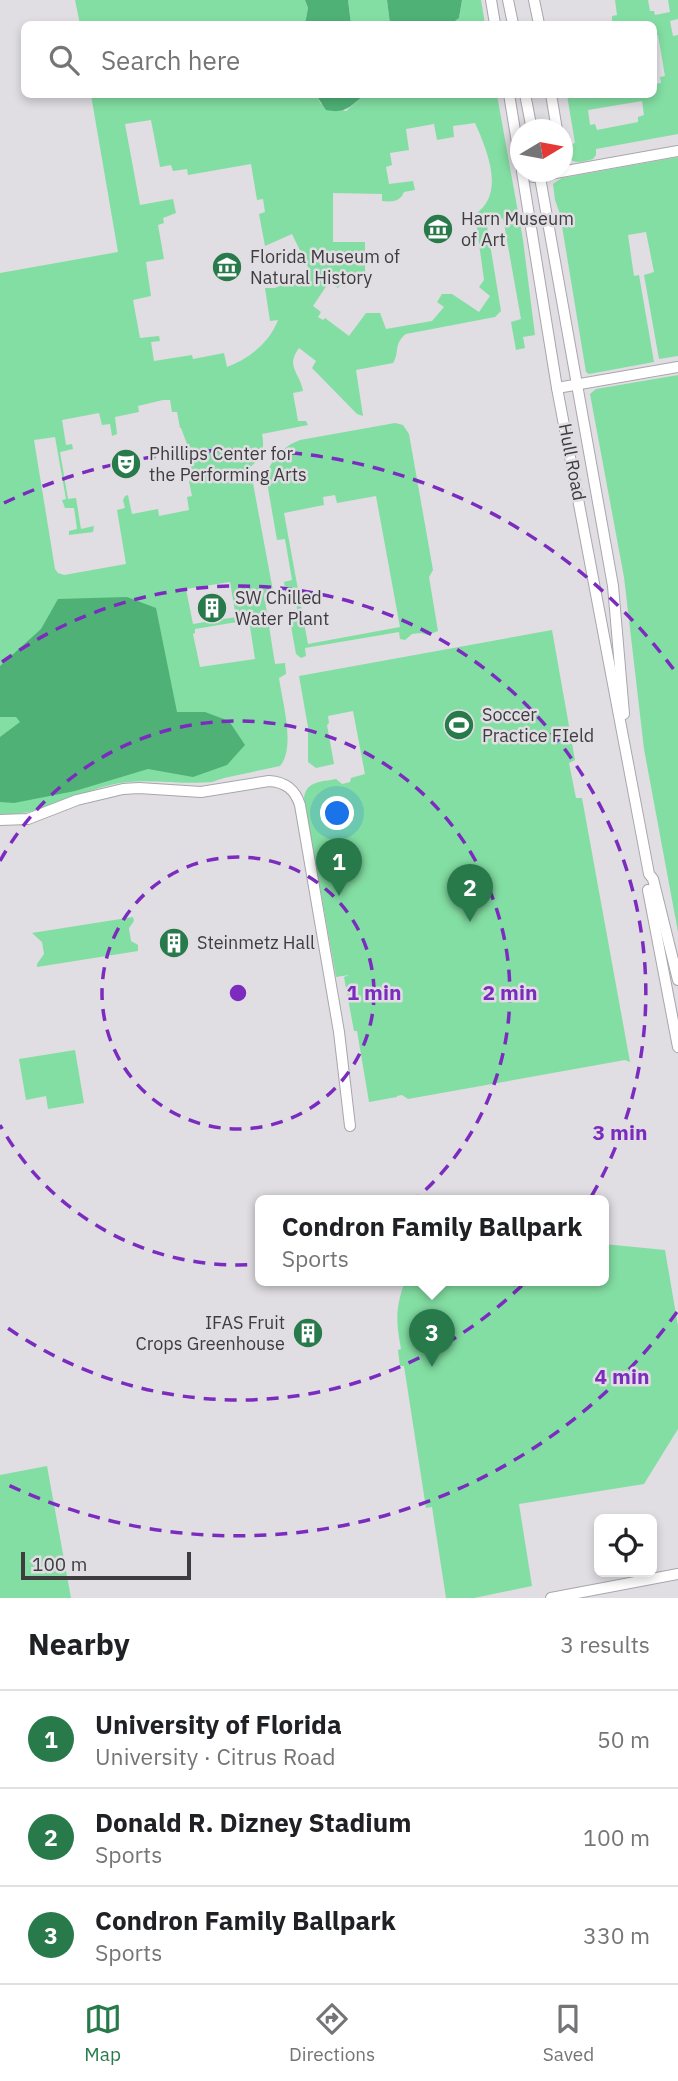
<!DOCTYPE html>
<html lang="en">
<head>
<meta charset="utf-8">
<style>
  :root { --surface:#fff; --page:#f6f6f6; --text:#202124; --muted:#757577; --line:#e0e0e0; --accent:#287a4b }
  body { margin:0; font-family:"IBM Plex Sans",sans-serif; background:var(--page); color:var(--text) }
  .controls { position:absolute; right:21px; bottom:21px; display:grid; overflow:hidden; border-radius:10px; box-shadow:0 4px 10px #0003 }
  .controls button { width:63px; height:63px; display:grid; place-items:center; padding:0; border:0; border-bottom:2px solid var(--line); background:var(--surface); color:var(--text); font:35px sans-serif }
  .compass { position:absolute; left:510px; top:119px; width:63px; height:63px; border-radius:50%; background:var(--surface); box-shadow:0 4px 10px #0003; rotate:80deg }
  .scale { position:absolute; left:21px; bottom:18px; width:170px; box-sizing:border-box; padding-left:7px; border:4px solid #3d3c3e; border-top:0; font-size:19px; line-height:24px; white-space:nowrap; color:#3d3c3e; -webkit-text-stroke:5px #e0dde3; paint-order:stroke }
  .you { position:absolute; left:338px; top:814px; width:24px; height:24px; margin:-18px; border:5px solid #fff; border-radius:50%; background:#1a73e8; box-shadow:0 0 0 10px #1a73e833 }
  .badge { display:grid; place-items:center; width:46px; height:46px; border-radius:50%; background:var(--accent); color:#fff; font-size:23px; font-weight:700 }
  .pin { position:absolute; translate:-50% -58px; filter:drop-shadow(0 2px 4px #0008) }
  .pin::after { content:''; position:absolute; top:37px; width:24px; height:21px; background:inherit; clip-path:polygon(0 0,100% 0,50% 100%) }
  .popup { position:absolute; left:255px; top:1195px; width:354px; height:91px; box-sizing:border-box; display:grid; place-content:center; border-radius:10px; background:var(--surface); filter:drop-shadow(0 2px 5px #0005); font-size:23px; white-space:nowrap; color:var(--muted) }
  .popup b { font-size:26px; color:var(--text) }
  .popup::after { content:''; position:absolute; left:50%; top:100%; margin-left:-14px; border:14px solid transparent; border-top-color:var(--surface) }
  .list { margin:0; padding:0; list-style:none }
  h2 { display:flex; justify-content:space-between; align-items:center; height:91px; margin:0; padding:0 28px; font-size:30px }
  h2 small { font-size:23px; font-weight:400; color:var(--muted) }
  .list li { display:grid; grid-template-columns:46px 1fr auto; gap:21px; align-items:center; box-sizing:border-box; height:98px; padding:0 28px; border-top:2px solid var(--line) }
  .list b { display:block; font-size:26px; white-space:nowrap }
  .list p { margin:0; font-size:23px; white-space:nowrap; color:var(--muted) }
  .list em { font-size:23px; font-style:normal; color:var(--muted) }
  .icon { flex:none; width:38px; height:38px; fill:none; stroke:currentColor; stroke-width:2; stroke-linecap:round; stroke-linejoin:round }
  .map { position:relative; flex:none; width:678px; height:1598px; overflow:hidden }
  .search { position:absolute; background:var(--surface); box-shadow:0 4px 10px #0003; left:21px; right:21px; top:21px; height:77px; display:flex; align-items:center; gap:18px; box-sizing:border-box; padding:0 24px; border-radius:10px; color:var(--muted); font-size:26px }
  .sheet { height:385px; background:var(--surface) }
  nav { display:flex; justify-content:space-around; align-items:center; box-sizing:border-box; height:98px; border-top:2px solid var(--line); background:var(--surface); font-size:19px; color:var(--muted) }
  nav a { display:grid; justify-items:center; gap:4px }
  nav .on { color:var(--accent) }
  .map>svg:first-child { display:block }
  .green { fill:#83dea3; fill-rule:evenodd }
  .water { fill:#4fb176 }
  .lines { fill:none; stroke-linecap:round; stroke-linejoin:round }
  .minor-casing { stroke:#a9a6ac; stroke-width:12 }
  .minor { stroke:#fff; stroke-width:10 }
  .ring { fill:none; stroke:#7b2cbf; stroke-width:3.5; stroke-dasharray:12 9 }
  .labels { text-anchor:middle; stroke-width:5; stroke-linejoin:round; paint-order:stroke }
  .poi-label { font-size:18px; fill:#3d3c3e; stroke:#e0dde3; text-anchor:start }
  .street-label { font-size:18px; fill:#3d3c3e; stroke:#e0dde3 }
  .centre { fill:#7b2cbf; stroke:#e0dde3; stroke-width:3.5 }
  .ring-label { font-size:21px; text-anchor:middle; font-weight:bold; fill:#7b2cbf; stroke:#e0dde3; stroke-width:5; stroke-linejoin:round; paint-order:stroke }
</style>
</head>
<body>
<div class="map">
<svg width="678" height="1598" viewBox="0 0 678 1598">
  <rect width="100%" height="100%" fill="#e0dde3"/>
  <!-- green -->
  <g class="green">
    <path d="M75,0H305L308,8L305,24H80Z"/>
    <path d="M348,0H387L390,24H351Z"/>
    <path d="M462,0H481L485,24H445H451L459,18Z"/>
    <path d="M615,0H648L650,11H654L655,15L670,12L668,0H678V19L670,21L673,36L678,35V134L596,149V155L593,159C582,162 570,166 566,152L569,145L575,143L567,95H581V96L654,94V84L661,83L660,77L665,76L658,35H654V24H590L612,21V16L617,15ZM642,101L644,115L638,117V122L597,130L595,124L590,125L588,110Z"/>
    <path d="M91,95H316L321,104L346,111L364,95H497L523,240L535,335L587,620L535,335L523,337L525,348L516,350L511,322L521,319L503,218L495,224L487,226L501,311L495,317L406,334C393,344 400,352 393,363L356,370L363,416L357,414L312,368L316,361L299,348C285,367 300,373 303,391L293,393L298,421H306L308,425L262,434C265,449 262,458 250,467L273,591L264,594L275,664L285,663L286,674L279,678C282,701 296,747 280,766L224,778L212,782C182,785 150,778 120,783C79,790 42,817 0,814V273L118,252ZM151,120L160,167L171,165L173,171L187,169L188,175L251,164L257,200L263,199L265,212L259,214L265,246L292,234L310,271L275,288H265L270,321L278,320C270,342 249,359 227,367L224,353L193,359L192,355L154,361L151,342L160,341L159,336L140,338L133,300L151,296L146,262L164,259L158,225L164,223L163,218L176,213L173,199L140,205L125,124ZM475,123C487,150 506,194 475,214L484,280L479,287L490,296L479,312L452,294H442L437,302L444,307L432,321L386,329L380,313H366L349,336L325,318L323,320L318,317L321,312L313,306L329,282L338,288L341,284L345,287L358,275L365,273V242H333V193L382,194V201C392,202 400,202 404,192L415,190L413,181L389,184L386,167L392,165L390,153L409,150L406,129L434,124L437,140L454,137L453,126ZM163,400H170L172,412H177L180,428H181L187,444H189L192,461L191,462V480L189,481L192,496L187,497L189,510L159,516L158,509L132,514L128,495L125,496L123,500L125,508L117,510L126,564L64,575L58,573L55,569L34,440L55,437L66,499L62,500L65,508H74L77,529L69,531V535L93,532L94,526L81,529L76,498L68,499L60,452L73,449L72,444L66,445L62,420L99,413L102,425L110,424L112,436L117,434L115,417L139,412L138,406ZM230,582L236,617L193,624L186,589ZM249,620L255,659L200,667L193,634L195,633V629Z"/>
    <path d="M678,157V356L659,359L644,275L654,272L646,232L628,235L634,276L639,275L654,362L589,374L586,372L560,214L555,200L553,184L562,178Z"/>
    <path d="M678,375V932L644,749L624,577L590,394L596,389Z"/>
    <path d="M395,423L403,425L409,434L433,570L429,577L438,631L428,635L421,633L412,634L405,640L400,639L399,632L305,648L306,656L301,658L296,654L289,615L298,613L294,593L286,594L284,582L292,580L285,539L277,540L267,482L270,466L278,453L291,444L300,440ZM335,495L337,503L376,496L400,627L308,644L284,513L324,505L323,497Z"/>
    <path d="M552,630L575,760L569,763L576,798H582L630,1062L625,1060L408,1099L402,1095L397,1096V1097L369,1102L357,1031H354L344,977L349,975L336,977L304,798C306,781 321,782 336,779L342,784L350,782L351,778L365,774L353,711L328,716L329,723L327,725L334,764L316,768L308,762V727L299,676Z"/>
    <path d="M133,917L134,921L129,928L131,941L138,945V951L37,967V964L44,954L42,942L32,933Z"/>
    <path d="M75,1050L84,1103L48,1109L46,1096L26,1100L19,1059Z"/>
    <path d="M604,1244L665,1250L678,1326V1429L644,1484L519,1504L532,1586L474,1598H446L432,1507L426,1508L404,1366H400L398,1350L401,1349C396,1321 395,1309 405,1281H604Z"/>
    <path d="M47,1466L71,1598H0V1475Z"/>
  </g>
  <!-- water -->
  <g class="water">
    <path d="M305,0H348L351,24H305L308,8Z"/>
    <path d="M387,0H462L459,18L451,24H390Z"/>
    <path d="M316,95H364C350,107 345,114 326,110Z"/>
    <path d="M127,597L156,608L177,712H205L229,721L245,745L227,765L193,777L148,769L75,791L14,803L0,802V737L20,722L16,717H0V666L41,629L58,599Z"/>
  </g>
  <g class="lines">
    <!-- minor casing -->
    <g class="minor-casing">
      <g id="minor">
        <path d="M491,0L495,24"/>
        <path d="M508,0L513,24"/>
        <path d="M534,0L539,24"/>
        <path d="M509,94L520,161"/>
        <path d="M525,94L532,130"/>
        <path d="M551,94L557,130"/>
        <path d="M522,172L557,388L649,874L653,879L678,980"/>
        <path d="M539,172L613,586L624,714"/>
        <path d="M533,177L678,151"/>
        <path d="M557,388L678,367"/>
        <path d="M0,820L28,819L77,800L123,789L139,788L201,792L269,781C285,782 295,789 300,805L339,1032L350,1126"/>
        <path d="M648,890L678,1047"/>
        <path d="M551,1598L678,1574"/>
      </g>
    </g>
    <!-- minor -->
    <use href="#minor" class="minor"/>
  </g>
  <!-- distance rings -->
  <g class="ring">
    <circle cx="238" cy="993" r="136"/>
    <path d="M0 861A272 272 0 1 1 0 1125"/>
    <path d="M2 662A407 407 0 1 1 2 1324"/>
    <path d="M677 1312A543 543 0 0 1 4 1483M4 503A543 543 0 0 1 677 674"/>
  </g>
  <!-- icons -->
  <defs>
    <g id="museum-disc" transform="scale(1.575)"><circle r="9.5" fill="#287a4b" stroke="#e0dde3"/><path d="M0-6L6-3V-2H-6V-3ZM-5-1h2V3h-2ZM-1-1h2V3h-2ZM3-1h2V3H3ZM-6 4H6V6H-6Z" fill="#fff"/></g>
    <g id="theatre-disc" transform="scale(1.575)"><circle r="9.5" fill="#287a4b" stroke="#e0dde3"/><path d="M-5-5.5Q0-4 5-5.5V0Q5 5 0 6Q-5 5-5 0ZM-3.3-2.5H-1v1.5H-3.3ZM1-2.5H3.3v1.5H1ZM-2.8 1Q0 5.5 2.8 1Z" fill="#fff"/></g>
    <g id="building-disc" transform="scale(1.575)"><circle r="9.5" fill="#287a4b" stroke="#e0dde3"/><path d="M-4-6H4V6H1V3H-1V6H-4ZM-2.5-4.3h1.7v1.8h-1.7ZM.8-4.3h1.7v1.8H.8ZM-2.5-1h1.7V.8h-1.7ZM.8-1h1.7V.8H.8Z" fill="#fff"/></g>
    <g id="stadium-disc" transform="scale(1.575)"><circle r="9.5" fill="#287a4b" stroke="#e0dde3"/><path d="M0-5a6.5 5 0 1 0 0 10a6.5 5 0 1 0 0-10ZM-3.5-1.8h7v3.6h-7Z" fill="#fff"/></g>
  </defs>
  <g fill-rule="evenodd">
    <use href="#museum-disc" x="438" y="229"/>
    <use href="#museum-disc" x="227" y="267"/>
    <use href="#theatre-disc" x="126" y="464"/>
    <use href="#building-disc" x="212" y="608"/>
    <use href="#stadium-disc" x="459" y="725"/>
    <use href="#building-disc" x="174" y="943"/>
    <use href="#building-disc" x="308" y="1333"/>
  </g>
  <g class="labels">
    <!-- poi labels -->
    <g class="poi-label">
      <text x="461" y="225">Harn Museum<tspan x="461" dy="21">of Art</tspan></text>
      <text x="250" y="263">Florida Museum of<tspan x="250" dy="21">Natural History</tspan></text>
      <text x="149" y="460">Phillips Center for<tspan x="149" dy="21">the Performing Arts</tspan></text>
      <text x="235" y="604">SW Chilled<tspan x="235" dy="21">Water Plant</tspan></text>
      <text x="482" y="721">Soccer<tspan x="482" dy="21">Practice FIeld</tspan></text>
      <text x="197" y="949">Steinmetz Hall</text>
      <text x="285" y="1329" text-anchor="end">IFAS Fruit<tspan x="285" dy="21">Crops Greenhouse</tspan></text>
    </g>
    <!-- street labels -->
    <g class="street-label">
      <text transform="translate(572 462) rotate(79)" y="6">Hull Road</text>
    </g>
  </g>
  <circle cx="238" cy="993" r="10" class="centre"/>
  <g class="ring-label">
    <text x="374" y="1000">1 min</text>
    <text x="510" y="1000">2 min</text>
    <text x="620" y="1140">3 min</text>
    <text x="622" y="1384">4 min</text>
  </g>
</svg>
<div class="controls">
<button><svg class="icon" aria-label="locate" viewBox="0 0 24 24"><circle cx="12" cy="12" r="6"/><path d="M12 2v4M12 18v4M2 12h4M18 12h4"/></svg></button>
</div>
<svg class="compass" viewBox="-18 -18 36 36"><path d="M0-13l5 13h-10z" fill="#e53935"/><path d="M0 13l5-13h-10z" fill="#757577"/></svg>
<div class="scale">100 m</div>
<div class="you"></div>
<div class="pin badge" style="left:339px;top:896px">1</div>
<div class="pin badge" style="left:470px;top:922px">2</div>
<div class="pin badge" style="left:432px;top:1367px">3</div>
<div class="popup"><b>Condron Family Ballpark</b>Sports</div>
<div class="search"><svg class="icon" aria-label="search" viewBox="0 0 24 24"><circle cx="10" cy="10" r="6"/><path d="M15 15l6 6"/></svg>Search here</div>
</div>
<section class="sheet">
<h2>Nearby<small>3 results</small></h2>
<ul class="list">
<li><span class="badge">1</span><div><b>University of Florida</b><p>University · Citrus Road</p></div><em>50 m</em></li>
<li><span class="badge">2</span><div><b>Donald R. Dizney Stadium</b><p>Sports</p></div><em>100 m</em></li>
<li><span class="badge">3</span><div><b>Condron Family Ballpark</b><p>Sports</p></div><em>330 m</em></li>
</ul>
</section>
<nav>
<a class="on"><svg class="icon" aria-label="map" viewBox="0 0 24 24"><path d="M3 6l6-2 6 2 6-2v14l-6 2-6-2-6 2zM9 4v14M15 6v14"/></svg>Map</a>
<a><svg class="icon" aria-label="directions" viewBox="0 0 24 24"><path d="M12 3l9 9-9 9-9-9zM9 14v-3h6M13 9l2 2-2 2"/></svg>Directions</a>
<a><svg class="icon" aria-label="saved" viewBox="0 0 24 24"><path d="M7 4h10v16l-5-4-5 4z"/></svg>Saved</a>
</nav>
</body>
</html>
